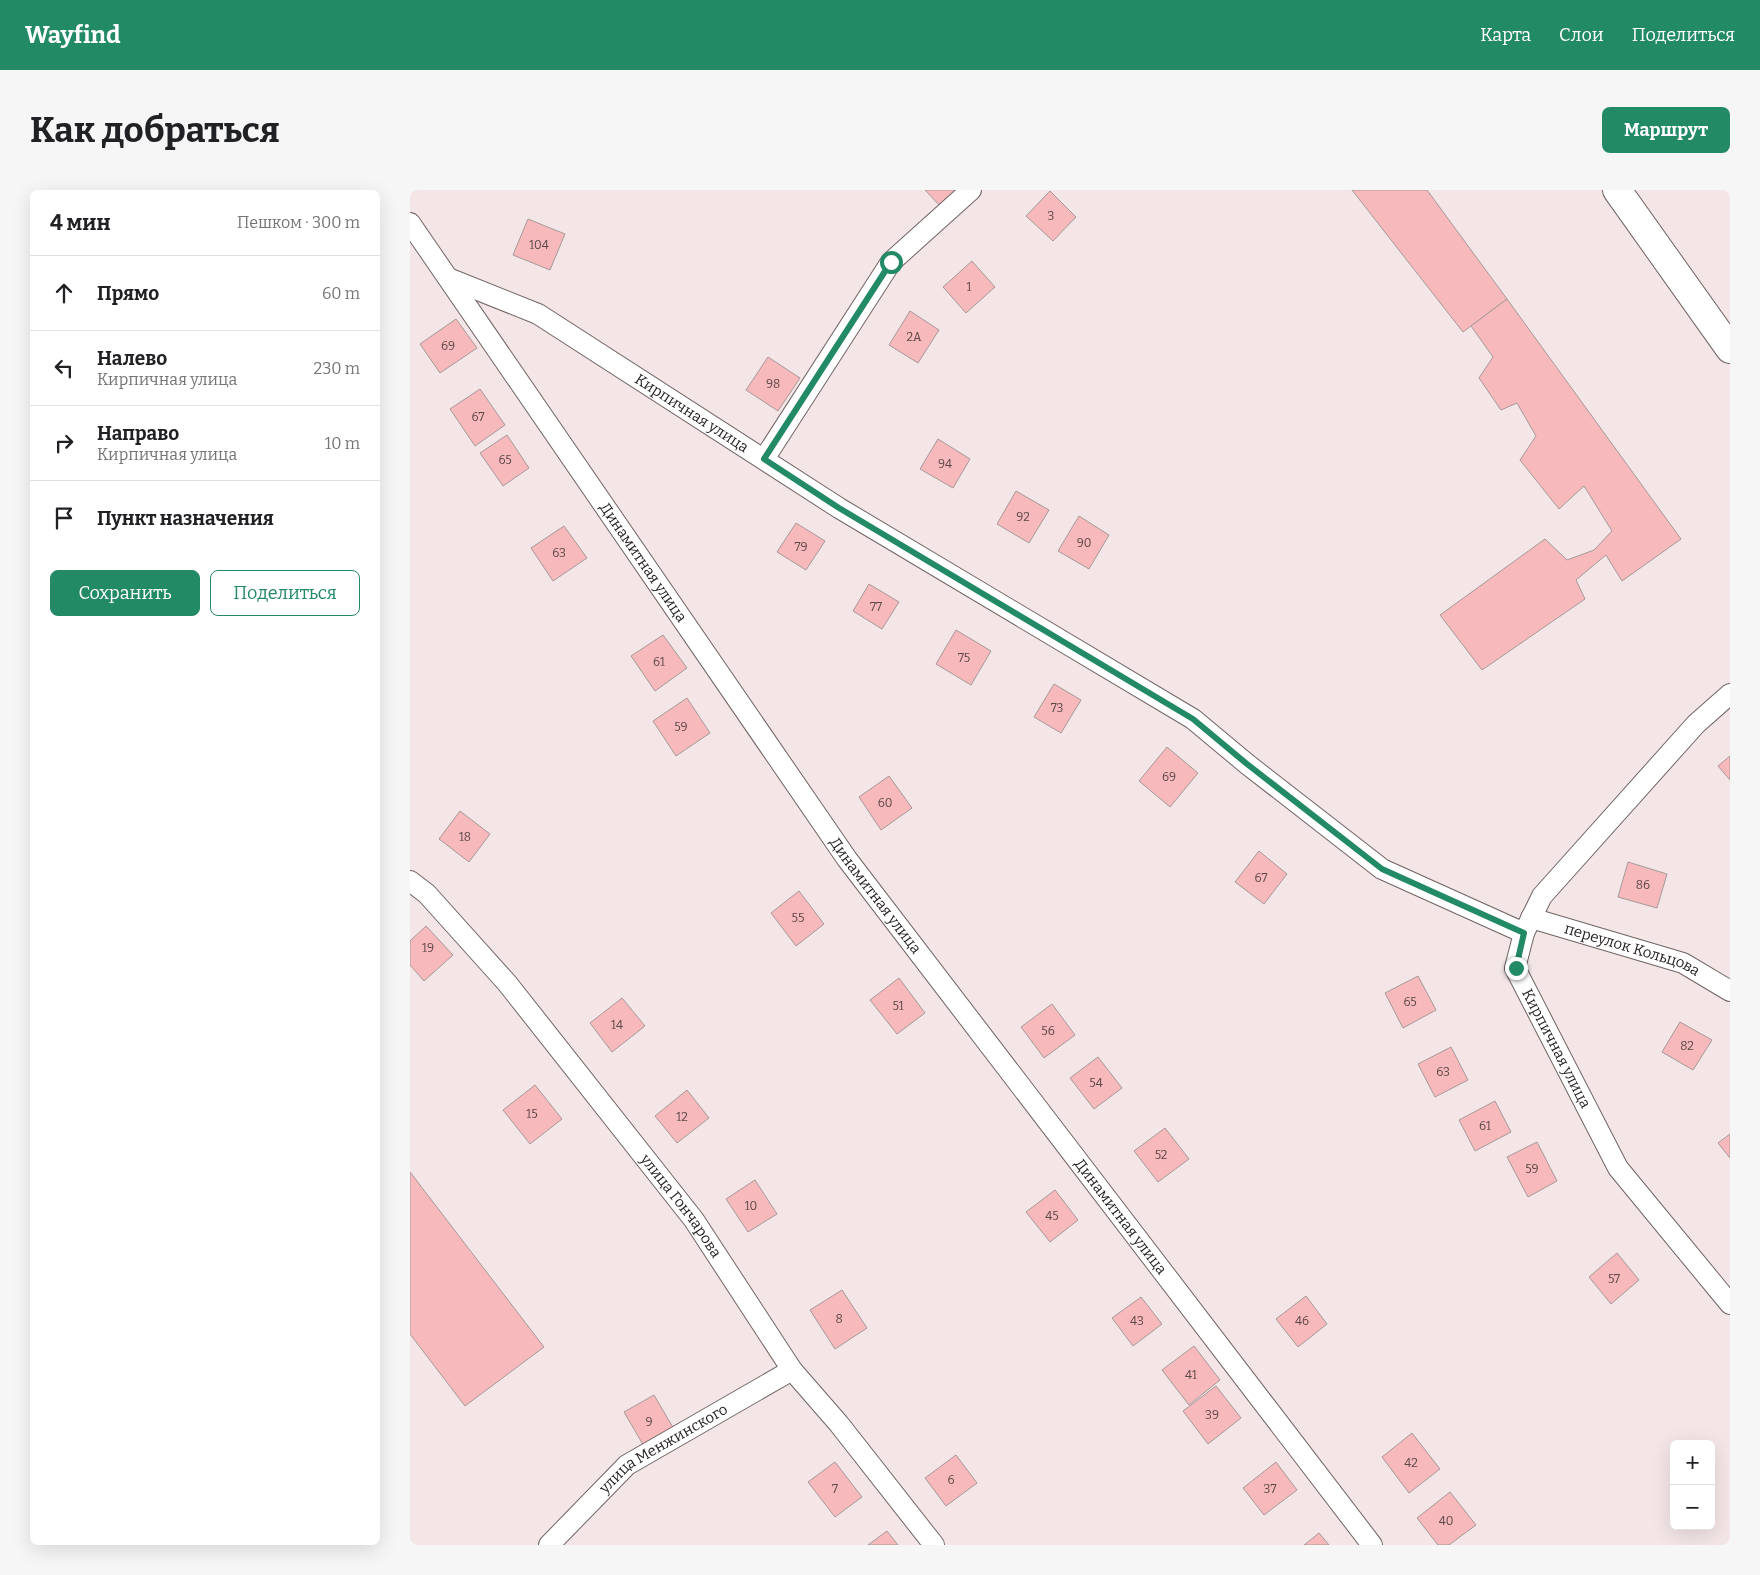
<!DOCTYPE html>
<html lang="ru">
<head>
<meta charset="utf-8">
<style>
  :root { --surface:#fff; --page:#f6f6f6; --text:#202124; --muted:#757577; --line:#e0e0e0; --accent:#238a66 }
  body { margin:0; font-family:Bitter,serif; background:var(--page); color:var(--text) }
  .controls { position:absolute; right:15px; bottom:15px; display:grid; overflow:hidden; border-radius:8px; box-shadow:0 5px 20px #0002 }
  .controls button { width:45px; height:45px; display:grid; place-items:center; padding:0; border:0; border-bottom:1px solid var(--line); background:var(--surface); color:var(--text); font:25px sans-serif }
  .stop { position:absolute; width:15px; height:15px; margin:-11px; border:4px solid #238a66; border-radius:50%; background:#fff }
  .stop.end { background:#238a66; border-color:#fff; box-shadow:0 1px 5px #0008 }
  .list { margin:0; padding:0; list-style:none }
  h2 { display:flex; justify-content:space-between; align-items:center; height:65px; margin:0; padding:0 20px; font-size:21px }
  h2 small { font-size:16px; font-weight:400; color:var(--muted) }
  .list li { display:grid; grid-template-columns:32px 1fr auto; gap:15px; align-items:center; box-sizing:border-box; height:75px; padding:0 20px; border-top:1px solid var(--line) }
  .list b { display:block; font-size:19px; white-space:nowrap }
  .list p { margin:0; font-size:16px; white-space:nowrap; color:var(--muted) }
  .list em { font-size:16px; font-style:normal; color:var(--muted) }
  .actions { display:flex; gap:10px; padding:15px 20px }
  .actions a { flex:1; padding:11px 0; border:1px solid var(--accent); border-radius:8px; text-align:center; font-size:18px; color:var(--accent) }
  .actions .main { background:var(--accent); color:#fff }
  .icon { flex:none; width:28px; height:28px; fill:none; stroke:currentColor; stroke-width:2; stroke-linecap:round; stroke-linejoin:round }
  .map { position:relative; flex:none; width:1320px; height:1355px; overflow:hidden; border-radius:8px }
  header { display:flex; align-items:center; gap:30px; box-sizing:border-box; height:70px; padding:0 25px; background:var(--accent); color:#fff }
  header strong { font-size:24px }
  nav { display:flex; gap:28px; margin-inline-start:auto; font-size:18px }
  .intro { display:flex; align-items:center; justify-content:space-between; box-sizing:border-box; height:120px; padding:0 30px }
  h1 { margin:0; font-size:35px }
  .button { padding:12px 22px; border-radius:8px; background:var(--accent); color:#fff; font-size:18px; font-weight:700 }
  main { display:flex; gap:30px; padding:0 30px }
  aside { flex:1; background:var(--surface); border-radius:8px; box-shadow:0 5px 20px #0002 }
  .map>svg:first-child { display:block }
  .building { fill:#f7b9bb; stroke:#a59999 }
  .lines { fill:none; stroke-linecap:round; stroke-linejoin:round }
  .street-casing { stroke:#706464; stroke-width:22 }
  .secondary-casing { stroke:#706464; stroke-width:30 }
  .street { stroke:#fff; stroke-width:20 }
  .secondary { stroke:#fff; stroke-width:28 }
  .route { stroke:#238a66; stroke-width:6 }
  .labels { text-anchor:middle; stroke-width:4; stroke-linejoin:round; paint-order:stroke }
  .number-label { font-size:12px; fill:#5c4849 }
  .street-label { font-size:15px; fill:#282323; stroke:#fff4f4 }
</style>
</head>
<body>
<header>
<strong>Wayfind</strong>
<nav><a>Карта</a><a>Слои</a><a>Поделиться</a></nav>
</header>
<div class="intro"><h1>Как добраться</h1><a class="button">Маршрут</a></div>
<main>
<aside>
<h2>4 мин<small>Пешком · 300 m</small></h2>
<ul class="list">
<li><svg class="icon" aria-label="ahead" viewBox="0 0 24 24"><path d="M12 20V5M6 11l6-6 6 6"/></svg><div><b>Прямо</b></div><em>60 m</em></li>
<li><svg class="icon" aria-label="left" viewBox="0 0 24 24"><path d="M17 20v-9H6M10 6l-5 5 5 5"/></svg><div><b>Налево</b><p>Кирпичная улица</p></div><em>230 m</em></li>
<li><svg class="icon" aria-label="right" viewBox="0 0 24 24"><path d="M7 20v-9h11M14 6l5 5-5 5"/></svg><div><b>Направо</b><p>Кирпичная улица</p></div><em>10 m</em></li>
<li><svg class="icon" aria-label="arrive" viewBox="0 0 24 24"><path d="M6 21V4h12l-3 4 3 4H6"/></svg><div><b>Пункт назначения</b></div></li>
</ul>
<div class="actions"><a class="main">Сохранить</a><a>Поделиться</a></div>
</aside>
<div class="map">
<svg width="1320" height="1355" viewBox="0 0 1320 1355">
  <rect width="100%" height="100%" fill="#f4e6e6"/>
  <!-- building -->
  <g class="building">
    <path d="M515,0H551L532,18Z"/>
    <path d="M942,0H1017L1097,109L1053,142Z"/>
    <path d="M640,1L666,27L643,51L616,26Z"/>
    <path d="M118,29L155,44L140,80L103,65Z"/>
    <path d="M562,71L585,97L556,123L533,97Z"/>
    <path d="M1097,109L1271,349L1212,391L1196,365L1166,390L1175,409L1072,480L1030,425L1135,349L1157,370L1184,360L1202,341L1174,296L1149,319L1110,270L1126,246L1107,213L1091,220L1069,188L1083,167L1061,136Z"/>
    <path d="M500,121L529,140L508,173L479,155Z"/>
    <path d="M46,129L67,158L30,183L10,154Z"/>
    <path d="M358,167L390,188L368,221L336,200Z"/>
    <path d="M70,199L95,235L65,256L40,219Z"/>
    <path d="M97,245L119,278L93,296L70,263Z"/>
    <path d="M528,249L560,269L543,298L510,279Z"/>
    <path d="M606,301L639,320L619,353L587,334Z"/>
    <path d="M669,326L699,345L679,379L648,361Z"/>
    <path d="M386,333L415,351L396,380L367,362Z"/>
    <path d="M154,336L177,368L143,391L121,358Z"/>
    <path d="M459,394L489,412L472,439L443,421Z"/>
    <path d="M546,440L581,461L561,495L526,474Z"/>
    <path d="M253,445L277,478L245,501L221,466Z"/>
    <path d="M644,494L671,510L651,543L624,527Z"/>
    <path d="M277,508L300,543L266,566L243,531Z"/>
    <path d="M757,557L788,583L760,617L729,591Z"/>
    <path d="M1320,566V590L1308,576Z"/>
    <path d="M479,586L502,618L471,640L449,607Z"/>
    <path d="M50,621L80,644L59,672L29,649Z"/>
    <path d="M849,661L877,684L854,714L825,692Z"/>
    <path d="M1218,672L1257,684L1247,718L1208,707Z"/>
    <path d="M389,701L414,734L386,756L361,723Z"/>
    <path d="M16,736L43,765L14,791L0,775V751Z"/>
    <path d="M1008,786L1026,820L993,838L975,803Z"/>
    <path d="M489,788L515,823L487,844L460,810Z"/>
    <path d="M212,808L235,836L202,862L180,833Z"/>
    <path d="M642,814L665,845L634,868L611,837Z"/>
    <path d="M1270,832L1302,850L1283,880L1252,862Z"/>
    <path d="M1041,857L1058,890L1025,907L1008,874Z"/>
    <path d="M688,867L712,898L684,919L660,888Z"/>
    <path d="M125,895L152,929L120,954L93,920Z"/>
    <path d="M277,900L299,928L267,953L245,926Z"/>
    <path d="M1085,911L1101,942L1065,961L1049,930Z"/>
    <path d="M755,938L779,969L748,992L724,961Z"/>
    <path d="M1320,944V968L1308,953Z"/>
    <path d="M1127,952L1147,991L1118,1007L1097,967Z"/>
    <path d="M0,982L134,1157L55,1216L0,1144Z"/>
    <path d="M345,990L367,1024L338,1042L316,1009Z"/>
    <path d="M645,1000L668,1030L640,1052L616,1022Z"/>
    <path d="M1207,1063L1229,1090L1201,1114L1179,1087Z"/>
    <path d="M432,1100L457,1138L425,1159L400,1120Z"/>
    <path d="M896,1106L917,1134L888,1157L866,1129Z"/>
    <path d="M731,1107L752,1134L723,1156L702,1128Z"/>
    <path d="M784,1156L810,1190L779,1215L752,1180Z"/>
    <path d="M806,1196L831,1228L798,1254L773,1221Z"/>
    <path d="M244,1205L265,1241L235,1258L214,1222Z"/>
    <path d="M1002,1243L1030,1279L999,1303L972,1267Z"/>
    <path d="M546,1265L567,1293L536,1316L515,1288Z"/>
    <path d="M425,1272L452,1307L425,1327L398,1292Z"/>
    <path d="M866,1272L887,1300L854,1325L833,1298Z"/>
    <path d="M1040,1302L1066,1335L1039,1355H1028L1007,1328Z"/>
    <path d="M477,1341L488,1355H458Z"/>
    <path d="M909,1343L919,1355H894Z"/>
  </g>
  <g class="lines">
    <!-- street casing -->
    <g class="street-casing">
      <g id="street">
        <path id="s1" d="M0,33L437,669L962,1355"/>
        <path id="s2" d="M38,88L128,124L429,318L783,529L837,574L972,679L1114,743"/>
        <path d="M354,269L481,72L561,0"/>
        <path id="s3" d="M1320,504L1286,534L1132,706L1114,743L1105,778L1208,978L1320,1114"/>
        <path id="s4" d="M0,691L17,704L97,793L284,1030L382,1180L429,1234L524,1355"/>
        <path id="s5" d="M1121,728L1273,773L1320,801"/>
        <path id="s6" d="M139,1355L217,1275L382,1180"/>
      </g>
    </g>
    <!-- secondary casing -->
    <g class="secondary-casing">
      <path id="secondary" d="M1207,0L1320,159"/>
    </g>
    <!-- street -->
    <use href="#street" class="street"/>
    <!-- secondary -->
    <use href="#secondary" class="secondary"/>
  </g>
  <g class="lines">
    <!-- route -->
    <path class="route" d="M481,72L354,269L429,318L783,529L837,574L972,679L1114,743L1106,778"/>
  </g>
  <g class="labels">
    <!-- number labels -->
    <g class="number-label">
      <text x="641" y="30">3</text>
      <text x="129" y="59">104</text>
      <text x="559" y="101">1</text>
      <text x="504" y="151">2А</text>
      <text x="38" y="160">69</text>
      <text x="363" y="198">98</text>
      <text x="68" y="231">67</text>
      <text x="95" y="274">65</text>
      <text x="535" y="278">94</text>
      <text x="613" y="331">92</text>
      <text x="674" y="357">90</text>
      <text x="391" y="361">79</text>
      <text x="149" y="367">63</text>
      <text x="466" y="421">77</text>
      <text x="554" y="472">75</text>
      <text x="249" y="476">61</text>
      <text x="647" y="522">73</text>
      <text x="271" y="541">59</text>
      <text x="759" y="591">69</text>
      <text x="475" y="617">60</text>
      <text x="55" y="651">18</text>
      <text x="851" y="692">67</text>
      <text x="1233" y="699">86</text>
      <text x="388" y="732">55</text>
      <text x="18" y="762">19</text>
      <text x="1000" y="816">65</text>
      <text x="488" y="820">51</text>
      <text x="207" y="839">14</text>
      <text x="638" y="845">56</text>
      <text x="1277" y="860">82</text>
      <text x="1033" y="886">63</text>
      <text x="686" y="897">54</text>
      <text x="122" y="928">15</text>
      <text x="272" y="931">12</text>
      <text x="1075" y="940">61</text>
      <text x="751" y="969">52</text>
      <text x="1122" y="983">59</text>
      <text x="341" y="1020">10</text>
      <text x="642" y="1030">45</text>
      <text x="1204" y="1093">57</text>
      <text x="429" y="1133">8</text>
      <text x="727" y="1135">43</text>
      <text x="892" y="1135">46</text>
      <text x="781" y="1189">41</text>
      <text x="802" y="1229">39</text>
      <text x="239" y="1236">9</text>
      <text x="1001" y="1277">42</text>
      <text x="541" y="1294">6</text>
      <text x="425" y="1303">7</text>
      <text x="860" y="1303">37</text>
      <text x="1036" y="1335">40</text>
    </g>
    <!-- street labels -->
    <g class="street-label">
      <text dy="5" stroke="none"><textPath href="#s2" startOffset="280">Кирпичная улица</textPath></text>
      <text dy="5" stroke="none"><textPath href="#s1" startOffset="412">Динамитная улица</textPath></text>
      <text dy="5" stroke="none"><textPath href="#s1" startOffset="818">Динамитная улица</textPath></text>
      <text dy="5" stroke="none"><textPath href="#s5" startOffset="106">переулок Кольцова</textPath></text>
      <text dy="5" stroke="none"><textPath href="#s3" startOffset="444">Кирпичная улица</textPath></text>
      <text dy="5" stroke="none"><textPath href="#s4" startOffset="424">улица Гончарова</textPath></text>
      <text dy="5" stroke="none"><textPath href="#s1" startOffset="1222">Динамитная улица</textPath></text>
      <text dy="5" stroke="none"><textPath href="#s6" startOffset="151">улица Менжинского</textPath></text>
    </g>
  </g>
</svg>
<div class="controls">
<button>+</button>
<button>−</button>
</div>
<div class="stop" style="left:481px;top:72px"></div>
<div class="stop end" style="left:1106px;top:778px"></div>
</div>
</main>
</body>
</html>
